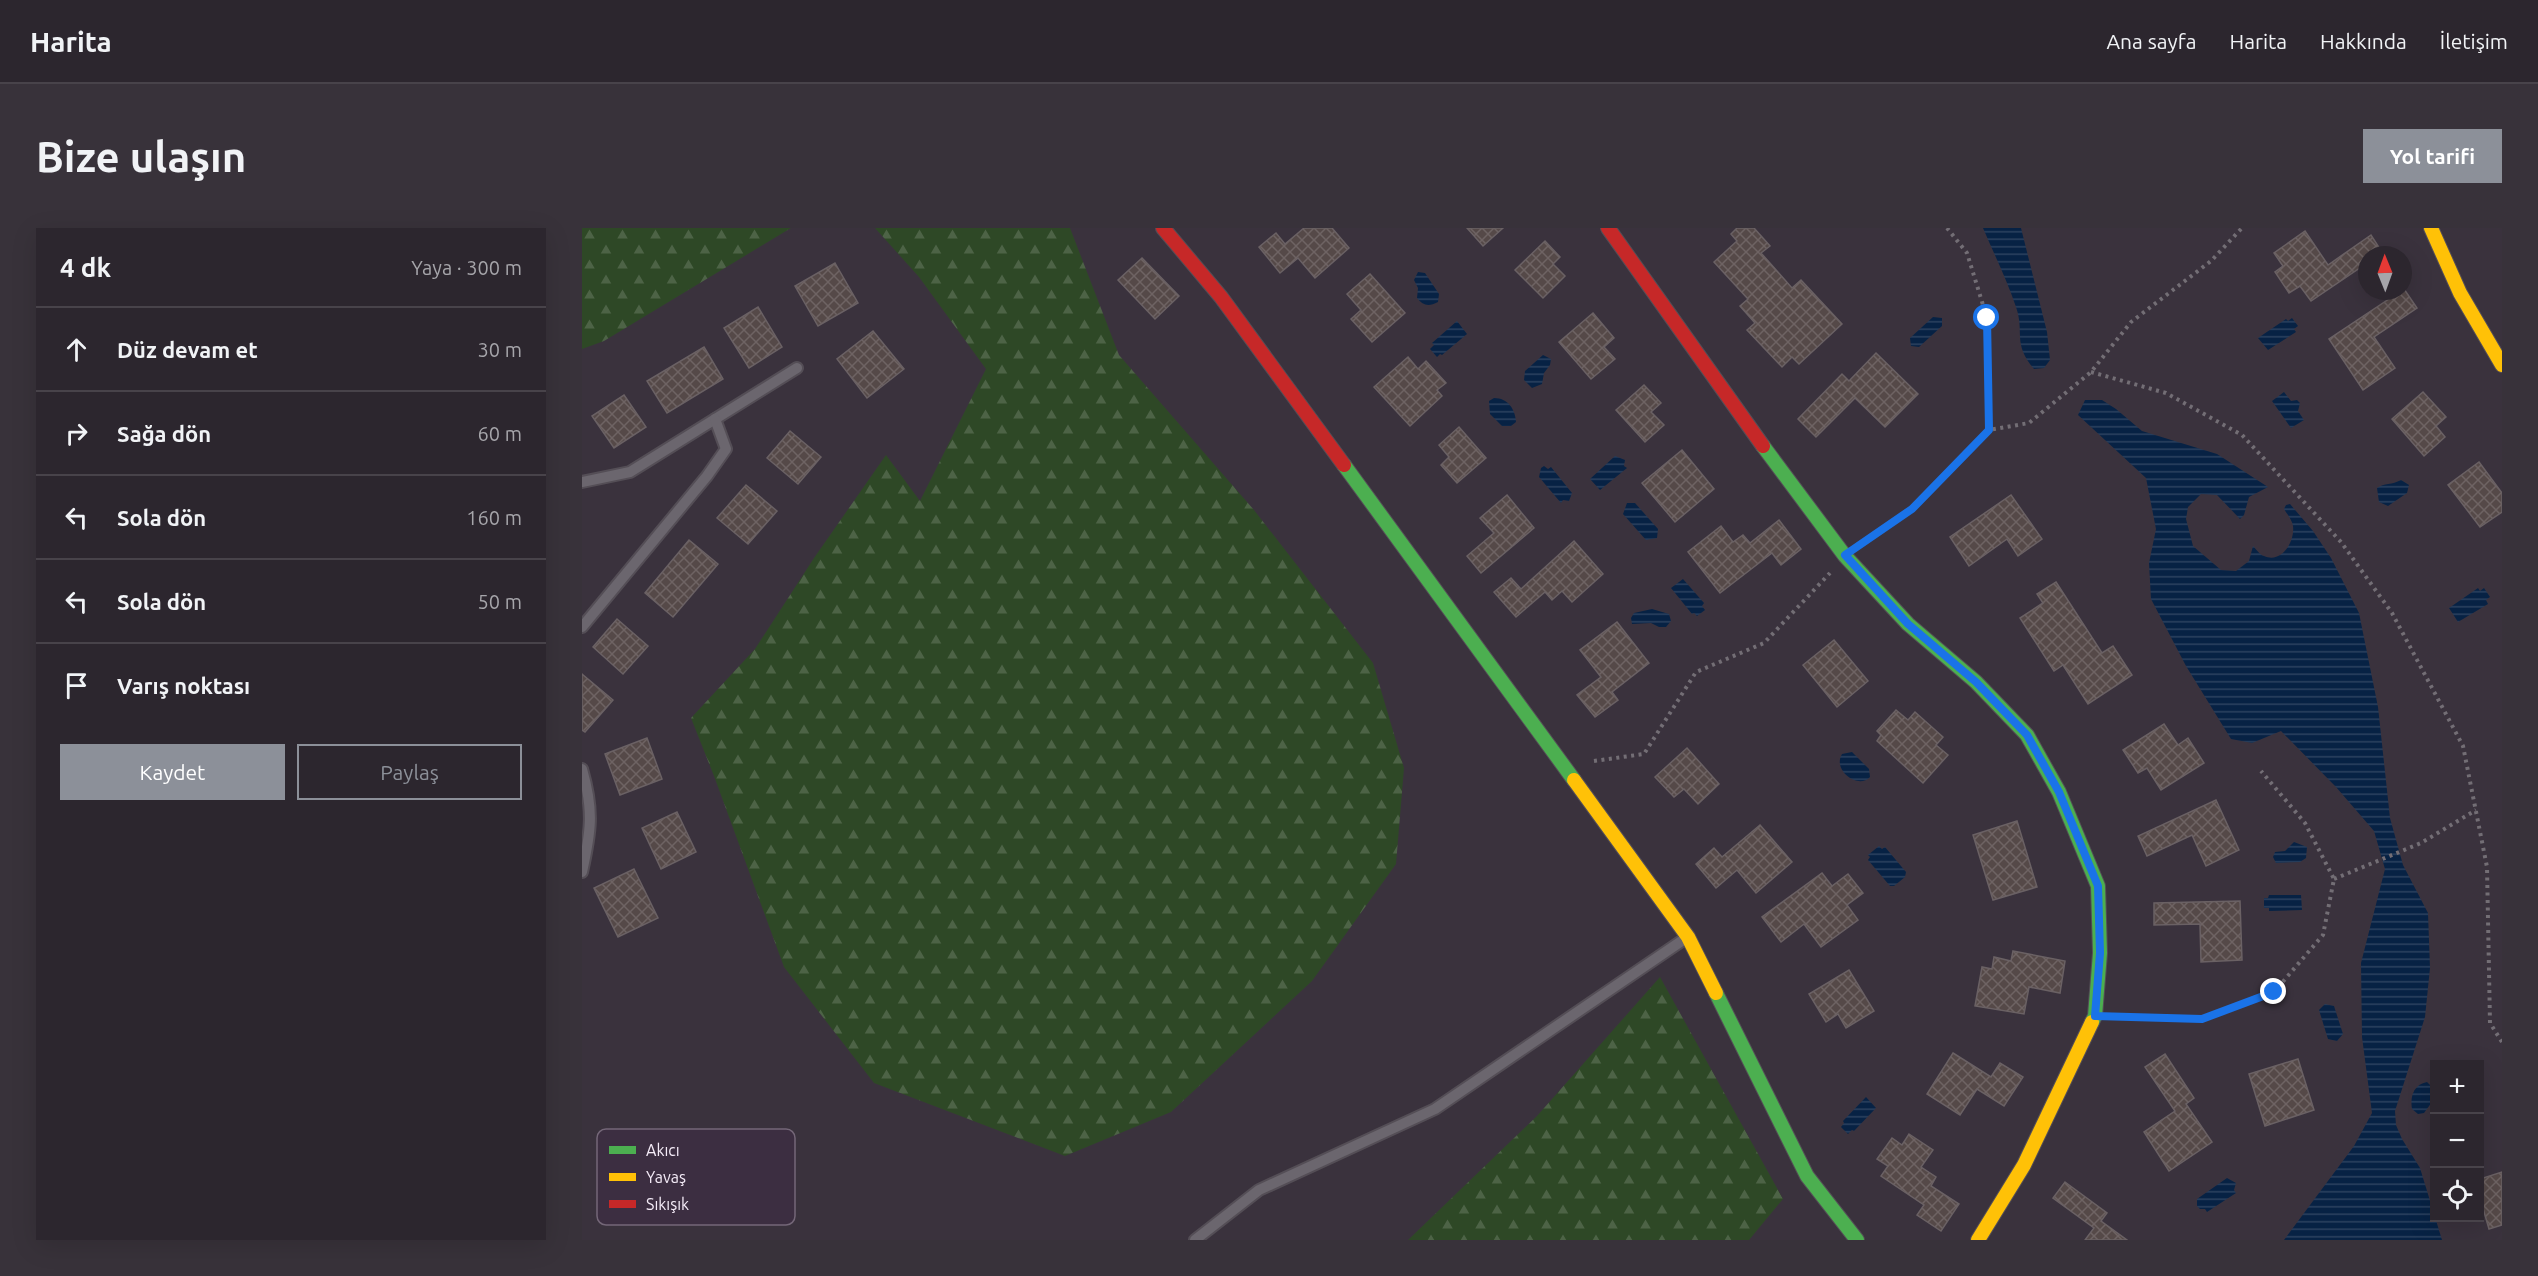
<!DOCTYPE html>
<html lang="tr">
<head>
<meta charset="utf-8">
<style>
  :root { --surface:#2c262e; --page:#38323a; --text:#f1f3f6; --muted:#a6a5aa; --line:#48434a; --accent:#8c9099 }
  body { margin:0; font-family:Ubuntu,sans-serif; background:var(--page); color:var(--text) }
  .controls { position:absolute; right:18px; bottom:18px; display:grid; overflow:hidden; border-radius:0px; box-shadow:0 6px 24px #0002 }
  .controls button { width:54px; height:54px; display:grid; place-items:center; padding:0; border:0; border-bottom:2px solid var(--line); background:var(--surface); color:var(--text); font:30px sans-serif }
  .compass { position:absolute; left:1776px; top:18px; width:54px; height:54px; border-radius:50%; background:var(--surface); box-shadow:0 6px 24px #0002; rotate:359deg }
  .stop { position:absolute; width:18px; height:18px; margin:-14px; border:4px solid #1a73e8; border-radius:50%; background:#fff }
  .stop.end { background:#1a73e8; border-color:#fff; box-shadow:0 2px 6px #0008 }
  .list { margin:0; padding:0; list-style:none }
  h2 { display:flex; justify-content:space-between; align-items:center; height:78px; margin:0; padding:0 24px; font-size:26px }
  h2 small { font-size:20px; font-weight:400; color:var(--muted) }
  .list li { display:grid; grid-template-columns:39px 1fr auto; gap:18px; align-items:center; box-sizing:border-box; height:84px; padding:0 24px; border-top:2px solid var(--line) }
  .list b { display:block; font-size:22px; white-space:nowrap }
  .list em { font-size:20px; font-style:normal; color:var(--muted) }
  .actions { display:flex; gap:12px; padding:18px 24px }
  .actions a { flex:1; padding:14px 0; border:2px solid var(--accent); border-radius:0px; text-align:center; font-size:21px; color:var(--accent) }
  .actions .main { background:var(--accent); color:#fff }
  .icon { flex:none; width:33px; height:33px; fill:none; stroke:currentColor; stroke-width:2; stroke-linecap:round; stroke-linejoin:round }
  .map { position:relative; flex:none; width:1920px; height:1012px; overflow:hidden; border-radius:0px }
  header { display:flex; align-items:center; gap:36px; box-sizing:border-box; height:84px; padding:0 30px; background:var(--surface); border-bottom:2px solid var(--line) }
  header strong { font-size:28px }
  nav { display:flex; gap:33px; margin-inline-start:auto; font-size:21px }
  .intro { display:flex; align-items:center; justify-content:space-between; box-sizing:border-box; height:144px; padding:0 36px }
  h1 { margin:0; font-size:42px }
  .button { padding:15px 27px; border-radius:0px; background:var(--accent); color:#fff; font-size:21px; font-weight:700 }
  main { display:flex; gap:36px; padding:0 36px }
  aside { flex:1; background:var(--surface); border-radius:0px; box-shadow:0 6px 24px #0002 }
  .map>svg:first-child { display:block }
  .forest { fill:url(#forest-firs) }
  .water { fill:url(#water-rules) }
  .building { fill:url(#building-cross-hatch); stroke:#6a6164; stroke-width:1.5 }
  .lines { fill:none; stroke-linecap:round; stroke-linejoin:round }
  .lane-casing { stroke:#544e56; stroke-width:14 }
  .fast-casing { stroke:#544e56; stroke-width:16 }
  .slow-casing { stroke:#544e56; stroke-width:16 }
  .jam-casing { stroke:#544e56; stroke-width:16 }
  .path { stroke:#736e75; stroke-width:4; stroke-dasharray:3 4.5; stroke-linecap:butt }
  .lane { stroke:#6b666e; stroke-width:10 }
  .fast { stroke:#4caf50; stroke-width:14 }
  .slow { stroke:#ffc107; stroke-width:14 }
  .jam { stroke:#c62828; stroke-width:14 }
  .route { stroke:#1a73e8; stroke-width:8 }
  .key { fill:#3c2e41; stroke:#746778; stroke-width:1.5 }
  .key-label { font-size:16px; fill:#f5ecf8 }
</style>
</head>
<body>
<header>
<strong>Harita</strong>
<nav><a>Ana sayfa</a><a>Harita</a><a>Hakkında</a><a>İletişim</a></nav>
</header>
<div class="intro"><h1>Bize ulaşın</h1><a class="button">Yol tarifi</a></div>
<main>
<aside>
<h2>4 dk<small>Yaya · 300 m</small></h2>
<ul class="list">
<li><svg class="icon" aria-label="ahead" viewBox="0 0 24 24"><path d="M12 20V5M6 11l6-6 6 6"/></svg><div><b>Düz devam et</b></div><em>30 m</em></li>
<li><svg class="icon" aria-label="right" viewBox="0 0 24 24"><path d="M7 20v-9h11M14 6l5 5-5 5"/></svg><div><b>Sağa dön</b></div><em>60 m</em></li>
<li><svg class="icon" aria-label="left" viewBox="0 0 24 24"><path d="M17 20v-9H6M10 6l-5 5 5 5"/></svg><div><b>Sola dön</b></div><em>160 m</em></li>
<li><svg class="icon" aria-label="left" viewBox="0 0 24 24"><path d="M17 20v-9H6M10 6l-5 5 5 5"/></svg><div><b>Sola dön</b></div><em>50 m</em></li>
<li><svg class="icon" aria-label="arrive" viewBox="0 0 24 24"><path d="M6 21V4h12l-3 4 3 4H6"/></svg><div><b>Varış noktası</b></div></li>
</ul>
<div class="actions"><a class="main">Kaydet</a><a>Paylaş</a></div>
</aside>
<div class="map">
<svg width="1920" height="1012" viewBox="0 0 1920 1012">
  <defs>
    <pattern id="forest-firs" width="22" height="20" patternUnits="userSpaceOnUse" patternTransform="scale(1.5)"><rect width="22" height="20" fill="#2e4826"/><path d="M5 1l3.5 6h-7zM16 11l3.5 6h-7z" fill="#4d6346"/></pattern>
    <pattern id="water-rules" width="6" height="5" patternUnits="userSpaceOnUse" patternTransform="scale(1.5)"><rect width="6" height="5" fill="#072244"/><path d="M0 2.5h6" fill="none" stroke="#2c4260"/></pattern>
    <pattern id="building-cross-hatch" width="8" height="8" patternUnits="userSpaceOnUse" patternTransform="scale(1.5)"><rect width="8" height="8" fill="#554948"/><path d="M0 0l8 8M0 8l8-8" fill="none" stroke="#6e6363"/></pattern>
  </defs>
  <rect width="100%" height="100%" fill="#3a323d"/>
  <!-- forest -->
  <g class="forest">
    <path d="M0,0H209L22,113L0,121Z"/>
    <path d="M293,0H488L537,127L672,282L791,435L822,540L814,636L730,753L589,884L483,928L292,855L202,739L132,548L109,490L173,421L232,330L304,227L338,273L404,141L337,49Z"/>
    <path d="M1078,749L1201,971L1167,1012H826L955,888Z"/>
  </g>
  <!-- water -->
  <g class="water">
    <path d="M1401,0H1439L1465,104L1468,132L1462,140L1452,141C1430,115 1443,105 1434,79C1425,52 1412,26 1401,0Z"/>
    <path d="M836,44L843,45L857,66L856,74C847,79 841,78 835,70L836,60L832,52Z"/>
    <path d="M1351,89L1360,90V98L1337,119L1329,118L1328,110Z"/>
    <path d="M1710,90L1716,98L1712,101L1714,104L1686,122L1676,110L1704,91L1706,93Z"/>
    <path d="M875,93L885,106L860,127L858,126L855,129L848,121L852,117L850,115Z"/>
    <path d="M961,127L969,131L968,137L962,145L960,156L950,160L942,152L943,143Z"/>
    <path d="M1702,164L1709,173L1715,172L1718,175L1716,183L1722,192L1709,200L1690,173Z"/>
    <path d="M912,170C926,170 933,181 934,194L929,198H920L908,186L907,173Z"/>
    <path d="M1503,172H1520L1534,181L1560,203L1635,226L1686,259L1667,269L1662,287L1658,291L1635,267L1619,266L1606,279L1604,291L1611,318L1639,342L1654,343L1667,333L1671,318C1674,321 1678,327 1682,328C1700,336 1713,313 1711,298C1710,292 1705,286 1702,281L1704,277L1708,276L1731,303L1749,330L1777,385L1796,479L1808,590L1821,637L1846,685L1848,740L1843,789L1813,883L1814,897L1820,911L1838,940L1860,1012H1702L1772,918L1790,885L1780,809L1779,735L1803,641L1792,603L1754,559L1699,503L1670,515L1649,511L1604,438L1569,371L1567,335L1574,301L1564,250L1496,187Z"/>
    <path d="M1033,228L1043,232L1042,238L1045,240L1018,262L1008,251Z"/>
    <path d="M962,238L966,241L969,239L990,265L987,273L981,272L979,275L957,249L959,240Z"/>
    <path d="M1819,252L1827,257L1825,265L1806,278L1797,274L1795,260C1802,255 1810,257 1819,252Z"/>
    <path d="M1045,275H1053L1076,301L1075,310L1064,312L1041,286Z"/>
    <path d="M1101,351L1122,375L1120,378L1123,382L1115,388L1112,385L1110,386L1089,360Z"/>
    <path d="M1896,360L1898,363L1902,360L1908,369L1904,372L1906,376L1876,394L1867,380Z"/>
    <path d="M1070,381L1087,386L1089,393L1084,399H1077L1069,395L1050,396L1049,390L1052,385Z"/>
    <path d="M1270,524L1287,541L1288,549C1276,562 1250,542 1260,526Z"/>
    <path d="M1712,614L1725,619L1724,630L1718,634L1694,635L1691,629L1693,624L1703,623Z"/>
    <path d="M1297,618L1300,621L1303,619L1324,644L1323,649L1312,658H1308L1286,632L1288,629L1286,627Z"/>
    <path d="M1687,667H1719L1720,682L1687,683V680H1682V670H1686Z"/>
    <path d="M1743,776L1752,778L1761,806L1755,813L1746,811L1737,782Z"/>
    <path d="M1845,854L1851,860L1850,874L1842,885L1836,886L1830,881C1828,869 1831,857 1845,854Z"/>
    <path d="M1284,869L1294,880L1272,903L1270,902L1266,906L1259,899L1262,895L1261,893Z"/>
    <path d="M1645,950L1654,955L1652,962L1654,965L1625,984L1623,981H1618L1615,978V971Z"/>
  </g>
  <!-- building -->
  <g class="building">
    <path d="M722,0H750L767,20L733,50L716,30L698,45L677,19L694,5L703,16Z"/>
    <path d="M885,0H921L901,18Z"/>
    <path d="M1155,0H1172L1188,18L1179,25L1210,60L1219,52L1260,96L1217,136L1210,129L1200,139L1165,102L1173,95L1158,78L1166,71L1132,34L1155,13L1149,6Z"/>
    <path d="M1723,3L1746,37L1789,7L1800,24L1796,27H1785V35L1729,73L1718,58L1707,65L1693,44L1701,38L1692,25Z"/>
    <path d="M963,13L978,29L971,36L983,48L961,70L933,42Z"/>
    <path d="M560,30L597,68L573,91L536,52Z"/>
    <path d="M253,35L276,75L236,98L213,58Z"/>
    <path d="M788,46L823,85L790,114L769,91L779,82L765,66Z"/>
    <path d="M1822,61L1835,80L1792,109L1813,140L1781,162L1747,111Z"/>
    <path d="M176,79L200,119L167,140L142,100Z"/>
    <path d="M1011,85L1032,110L1022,119L1033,131L1009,151L977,114Z"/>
    <path d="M291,103L322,141L285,170L255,131Z"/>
    <path d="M122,119L141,151L85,185L65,153Z"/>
    <path d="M1294,125L1336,166L1303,199L1273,170L1234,209L1216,191L1260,146L1267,153Z"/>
    <path d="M826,129L836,141L844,133L864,155L855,162L860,168L828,198L792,159Z"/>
    <path d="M1062,157L1079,175L1069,184L1082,197L1063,214L1034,182Z"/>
    <path d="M1841,164L1864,189L1854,198L1863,209L1842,228L1810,191Z"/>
    <path d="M42,167L64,199L32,220L10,188Z"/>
    <path d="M877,199L904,230L875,255L859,237L867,229L857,217Z"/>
    <path d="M208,203L239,229L216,256L185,230Z"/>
    <path d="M1100,222L1132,261L1093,294L1060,255Z"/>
    <path d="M1897,234L1920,265V284L1898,299L1866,257Z"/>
    <path d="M164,257L195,283L166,316L135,290Z"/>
    <path d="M925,267L952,300L899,345L885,328L912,305L898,290Z"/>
    <path d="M1429,267L1460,311L1436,328L1425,311L1387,338L1368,309Z"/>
    <path d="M1197,292L1219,321L1199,337L1190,325L1138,365L1106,324L1139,298L1151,314L1161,307L1168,315Z"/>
    <path d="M107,312L136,336L91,389L63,365Z"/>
    <path d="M992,313L1021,346L990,374L980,363L970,372L963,364L934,389L912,364L929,350L939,361Z"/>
    <path d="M1474,354L1520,425L1531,418L1550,447L1506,476L1481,437L1472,443L1438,390L1461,375L1455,366Z"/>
    <path d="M35,391L66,418L41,446L11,419Z"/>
    <path d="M1035,394L1067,435L1030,464L1036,472L1013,489L995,467L1019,449L998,422Z"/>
    <path d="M1252,412L1286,453L1255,479L1221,437Z"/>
    <path d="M0,446L31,472L3,504L0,502Z"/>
    <path d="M1314,482L1326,492L1333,484L1361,509L1354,517L1366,527L1341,555L1295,513L1299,507L1295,503Z"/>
    <path d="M1582,496L1596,517L1606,510L1622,535L1579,562L1565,540L1556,545L1541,522Z"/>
    <path d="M65,510L80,551L38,567L23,526Z"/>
    <path d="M1105,520L1137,556L1116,576L1102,561L1092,569L1073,549Z"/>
    <path d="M1634,572L1657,622L1624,638L1610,607L1565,628L1556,608Z"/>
    <path d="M95,584L114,624L79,641L60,600Z"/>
    <path d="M1435,593L1455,659L1411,672L1391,607Z"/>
    <path d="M1178,597L1210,634L1174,665L1155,642L1134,660L1114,636L1132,620L1140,629Z"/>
    <path d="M52,641L76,690L36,709L12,660Z"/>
    <path d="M1240,645L1250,658L1266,646L1281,665L1265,677L1276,692L1239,719L1222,696L1199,714L1180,689Z"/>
    <path d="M1658,673L1660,732L1619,734L1618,696L1572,697V675Z"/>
    <path d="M1431,723L1483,733L1478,765L1447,759L1442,786L1393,778L1400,739L1410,741L1412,729L1429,733Z"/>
    <path d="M1267,742L1292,783L1264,800L1256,786L1244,794L1227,766Z"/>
    <path d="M1371,825L1409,849L1418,835L1441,849L1422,878L1395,861L1378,887L1345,866Z"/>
    <path d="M1583,826L1612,870L1604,876L1630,914L1587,943L1562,904L1593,883L1563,839Z"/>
    <path d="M1716,831L1732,882L1683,898L1667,846Z"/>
    <path d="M1327,906L1351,922L1339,939L1354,949L1349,958L1377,976L1359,1003L1335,987L1342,977L1299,948L1306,938L1295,931L1310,910L1320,917Z"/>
    <path d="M1920,944V997L1907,1001L1898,970V951Z"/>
    <path d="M1483,954L1525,985L1519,993L1545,1012H1503L1512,1000L1471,970Z"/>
  </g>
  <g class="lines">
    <!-- lane casing -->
    <g class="lane-casing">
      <g id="lane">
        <path d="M0,254L48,244L215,140"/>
        <path d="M0,399L125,248L144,221L133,191"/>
        <path d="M0,541C12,583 9,603 0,644"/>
        <path d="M613,1012L677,962L853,881L1104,710"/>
      </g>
    </g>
    <!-- fast casing -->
    <g class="fast-casing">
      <g id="fast">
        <path d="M1181,218L1263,328L1326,396L1394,454L1445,507L1477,564L1516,658L1518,725L1513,788L1510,794"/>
        <path d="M762,237L992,552"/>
        <path d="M1134,765L1225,948L1275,1012"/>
      </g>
    </g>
    <!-- slow casing -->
    <g class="slow-casing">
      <g id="slow">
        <path d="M1849,0L1878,65L1920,137"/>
        <path d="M992,552L1106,709L1134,765"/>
        <path d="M1396,1012L1442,937L1510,794"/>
      </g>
    </g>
    <!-- jam casing -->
    <g class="jam-casing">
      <g id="jam">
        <path d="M581,0L639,69L762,237"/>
        <path d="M1026,0L1181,218"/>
      </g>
    </g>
    <!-- path -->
    <g class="path">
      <path d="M1365,0L1385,25L1405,90L1407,202"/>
      <path d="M1509,144L1584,165L1660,207L1759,314L1810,385L1881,518L1905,639L1908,795L1920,814"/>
      <path d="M1282,314L1330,281L1407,202L1447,195L1509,144L1549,94L1629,33L1660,0"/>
      <path d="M1012,533L1062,526L1114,444L1182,415L1248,345"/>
      <path d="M1752,651L1839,615L1894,582"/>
      <path d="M1538,788L1620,791L1692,764L1741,707L1752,651L1723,595L1679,543"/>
    </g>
    <!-- lane -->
    <use href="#lane" class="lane"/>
    <!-- fast -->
    <use href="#fast" class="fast"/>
    <!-- slow -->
    <use href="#slow" class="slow"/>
    <!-- jam -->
    <use href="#jam" class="jam"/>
  </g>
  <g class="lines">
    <!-- route -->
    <path class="route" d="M1405,90L1407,202L1330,281L1263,327L1326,396L1394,454L1445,507L1477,564L1516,658L1518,725L1513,788L1620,791L1692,764"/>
  </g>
  <!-- legend -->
  <rect x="15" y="901" width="198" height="96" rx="9" class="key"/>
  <rect x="27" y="918" width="27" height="8" fill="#4caf50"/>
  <rect x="27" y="945" width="27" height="8" fill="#ffc107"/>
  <rect x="27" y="972" width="27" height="8" fill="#c62828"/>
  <g class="key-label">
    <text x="64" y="928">Akıcı</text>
    <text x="64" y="955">Yavaş</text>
    <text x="64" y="982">Sıkışık</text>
  </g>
</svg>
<div class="controls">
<button>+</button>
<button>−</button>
<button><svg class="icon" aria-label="locate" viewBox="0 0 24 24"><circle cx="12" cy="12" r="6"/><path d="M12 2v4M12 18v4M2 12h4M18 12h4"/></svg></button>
</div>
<svg class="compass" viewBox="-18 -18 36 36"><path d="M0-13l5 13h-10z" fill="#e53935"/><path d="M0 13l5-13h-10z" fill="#a6a5aa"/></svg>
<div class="stop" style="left:1405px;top:90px"></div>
<div class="stop end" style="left:1692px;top:764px"></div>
</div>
</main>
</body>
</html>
